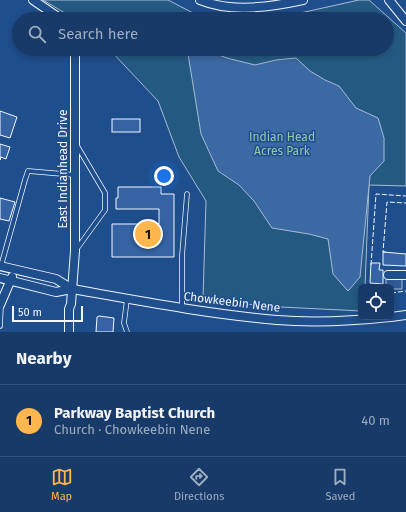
<!DOCTYPE html>
<html lang="en">
<head>
<meta charset="utf-8">
<style>
  :root { --surface:#173a69; --page:#244571; --text:#f1f3f6; --muted:#9eadc0; --line:#36547d; --accent:#ffb74d }
  body { margin:0; font-family:"Fira Sans",sans-serif; background:var(--page); color:var(--text) }
  .controls { position:absolute; right:12px; bottom:12px; display:grid; overflow:hidden; border-radius:6px; box-shadow:0 2px 6px #0003 }
  .controls button { width:36px; height:36px; display:grid; place-items:center; padding:0; border:0; border-bottom:1px solid var(--line); background:var(--surface); color:var(--text); font:20px sans-serif }
  .scale { position:absolute; left:12px; bottom:10px; width:71px; box-sizing:border-box; padding-left:4px; border:2px solid #f2f6ff; border-top:0; font-size:11px; line-height:14px; white-space:nowrap; color:#f2f6ff; -webkit-text-stroke:3px #1f4e8c; paint-order:stroke }
  .you { position:absolute; left:164px; top:176px; width:14px; height:14px; margin:-10px; border:3px solid #fff; border-radius:50%; background:#1a73e8; box-shadow:0 0 0 6px #1a73e833 }
  .badge { display:grid; place-items:center; width:26px; height:26px; border-radius:50%; background:var(--accent); color:#111; font-size:13px; font-weight:700 }
  .pin { position:absolute; translate:-50% -50%; border:2px solid #fff; box-shadow:0 1px 4px #0006 }
  .list { margin:0; padding:0; list-style:none }
  h2 { display:flex; justify-content:space-between; align-items:center; height:52px; margin:0; padding:0 16px; font-size:17px }
  h2 small { font-size:13px; font-weight:400; color:var(--muted) }
  .list li { display:grid; grid-template-columns:26px 1fr auto; gap:12px; align-items:center; box-sizing:border-box; height:72px; padding:0 16px; border-top:1px solid var(--line) }
  .list b { display:block; font-size:15px; white-space:nowrap }
  .list p { margin:0; font-size:13px; white-space:nowrap; color:var(--muted) }
  .list em { font-size:13px; font-style:normal; color:var(--muted) }
  .icon { flex:none; width:22px; height:22px; fill:none; stroke:currentColor; stroke-width:2; stroke-linecap:round; stroke-linejoin:round }
  .map { position:relative; flex:none; width:406px; height:332px; overflow:hidden }
  .search { position:absolute; background:var(--surface); box-shadow:0 2px 6px #0003; left:12px; right:12px; top:12px; height:44px; display:flex; align-items:center; gap:10px; box-sizing:border-box; padding:0 14px; border-radius:22px; color:var(--muted); font-size:15px }
  .sheet { height:124px; background:var(--surface) }
  nav { display:flex; justify-content:space-around; align-items:center; box-sizing:border-box; height:56px; border-top:1px solid var(--line); background:var(--surface); font-size:11px; color:var(--muted) }
  nav a { display:grid; justify-items:center; gap:2px }
  nav .on { color:var(--accent) }
  .map>svg:first-child { display:block }
  .green { fill:#245a82; stroke:#a8bbd7 }
  .parking { fill:#305b95; stroke:#a8bbd7 }
  .water { fill:#3b69a3; stroke:#a8bbd7 }
  .building { fill:#3563a3; stroke:#f2f6ff }
  .lines { fill:none; stroke-linecap:round; stroke-linejoin:round }
  .service-casing { stroke:#f2f6ff; stroke-width:5.5 }
  .minor-casing { stroke:#f2f6ff; stroke-width:10 }
  .service { stroke:#1f4e8c; stroke-width:4 }
  .minor { stroke:#1f4e8c; stroke-width:8 }
  .fence { stroke:#f2f6ff; stroke-width:1; stroke-dasharray:5 2; stroke-linecap:butt }
  .labels { text-anchor:middle; stroke-width:3; stroke-linejoin:round; paint-order:stroke }
  .park-label { font-size:12px; fill:#97c8a6; stroke:#1f4e8c }
  .street-label { font-size:12px; fill:#f2f6ff; stroke:#1f4e8c }
</style>
</head>
<body>
<div class="map">
<svg width="406" height="332" viewBox="0 0 406 332">
  <rect width="100%" height="100%" fill="#1f4e8c"/>
  <!-- green -->
  <g class="green">
    <path d="M43,0H168L197,15L242,19H75Z"/>
    <path d="M359,0H369L406,33V186L369,185L365,287H361V311L261,306L203,298L206,201L179,157L158,101L109,49H387V19H273Z"/>
  </g>
  <!-- parking -->
  <path class="parking" d="M386,275H402V289H391V287H386Z"/>
  <!-- water -->
  <path class="water" d="M191,49H208L211,52L227,58L255,65L276,60L296,58L310,71L325,80L339,86L356,108L378,118L384,138V161L370,176L360,277L348,291L333,274L328,239L309,234L272,228L254,201L239,185L218,171L201,134L188,54Z"/>
  <!-- building -->
  <g class="building">
    <path d="M0,111L17,117L10,138L0,135Z"/>
    <rect x="112" y="119" width="28" height="13"/>
    <path d="M0,144L10,147L6,159L1,157L0,160Z"/>
    <path d="M118,187H161V194H174V257H112V224H159V209H116V198H118Z"/>
    <path d="M0,198L15,202L9,221L0,219Z"/>
    <path d="M383,252L406,254V266L383,265Z"/>
    <path d="M371,263H380L379,270H383V284L370,283Z"/>
    <path d="M99,316L114,318L113,332H96L97,317Z"/>
  </g>
  <g class="lines">
    <!-- service casing -->
    <g class="service-casing">
      <g id="service">
        <path d="M76,250L105,210V193L76,144"/>
        <path d="M1,266L25,180L28,171L75,175"/>
        <path d="M127,299L124,323L127,332"/>
        <path d="M182,308V256L187,194"/>
        <path d="M0,326L1,305"/>
      </g>
    </g>
    <!-- minor casing -->
    <g class="minor-casing">
      <g id="minor">
        <path d="M33,0L61,19"/>
        <path d="M200,0C232,13 270,7 303,0"/>
        <path d="M389,0L406,21"/>
        <path d="M0,266L56,279L72,289"/>
        <path d="M388,275H406"/>
        <path d="M0,278L56,292L72,289C140,301 208,314 277,320C314,323 353,321 390,317"/>
        <path d="M0,305L12,277"/>
        <path d="M391,317L406,315"/>
        <path d="M69,332V309L71,304L75,251V49"/>
      </g>
    </g>
    <!-- service -->
    <use href="#service" class="service"/>
    <!-- minor -->
    <use href="#minor" class="minor"/>
    <!-- fence -->
    <g class="fence">
      <path d="M386,252H383L387,202L406,203"/>
      <path d="M371,265L376,194L406,196"/>
      <path d="M391,293L406,291"/>
    </g>
  </g>
  <g class="labels">
    <!-- park labels -->
    <g class="park-label">
      <text x="282" y="141">Indian Head<tspan x="282" dy="14">Acres Park</tspan></text>
    </g>
    <!-- street labels -->
    <g class="street-label">
      <text transform="translate(63 169) rotate(-90)" y="4">East Indianhead Drive</text>
      <text transform="translate(232 302) rotate(7)" y="4">Chowkeebin Nene</text>
    </g>
  </g>
</svg>
<div class="controls">
<button><svg class="icon" aria-label="locate" viewBox="0 0 24 24"><circle cx="12" cy="12" r="6"/><path d="M12 2v4M12 18v4M2 12h4M18 12h4"/></svg></button>
</div>
<div class="scale">50 m</div>
<div class="you"></div>
<div class="pin badge" style="left:148px;top:234px">1</div>
<div class="search"><svg class="icon" aria-label="search" viewBox="0 0 24 24"><circle cx="10" cy="10" r="6"/><path d="M15 15l6 6"/></svg>Search here</div>
</div>
<section class="sheet">
<h2>Nearby<small></small></h2>
<ul class="list">
<li><span class="badge">1</span><div><b>Parkway Baptist Church</b><p>Church · Chowkeebin Nene</p></div><em>40 m</em></li>
</ul>
</section>
<nav>
<a class="on"><svg class="icon" aria-label="map" viewBox="0 0 24 24"><path d="M3 6l6-2 6 2 6-2v14l-6 2-6-2-6 2zM9 4v14M15 6v14"/></svg>Map</a>
<a><svg class="icon" aria-label="directions" viewBox="0 0 24 24"><path d="M12 3l9 9-9 9-9-9zM9 14v-3h6M13 9l2 2-2 2"/></svg>Directions</a>
<a><svg class="icon" aria-label="saved" viewBox="0 0 24 24"><path d="M7 4h10v16l-5-4-5 4z"/></svg>Saved</a>
</nav>
</body>
</html>
